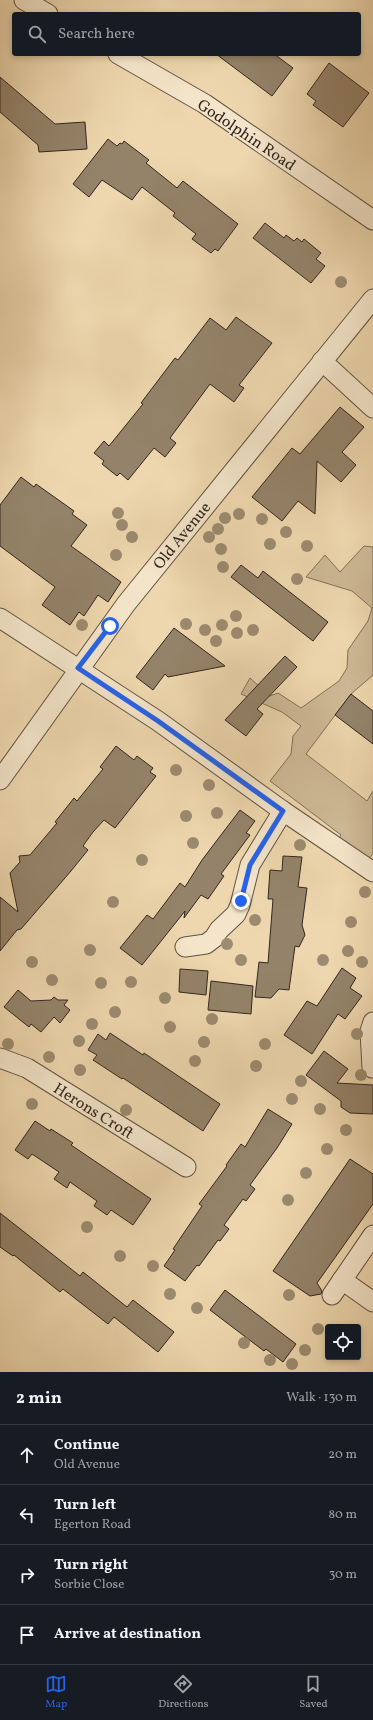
<!DOCTYPE html>
<html lang="en">
<head>
<meta charset="utf-8">
<style>
  :root { --surface:#171b24; --page:#20242c; --text:#f1f3f6; --muted:#9ea1a6; --line:#363941; --accent:#2563eb }
  body { margin:0; font-family:Vollkorn,serif; background:var(--page); color:var(--text) }
  .controls { position:absolute; right:12px; bottom:12px; display:grid; overflow:hidden; border-radius:4px; box-shadow:0 2px 6px #0003 }
  .controls button { width:36px; height:36px; display:grid; place-items:center; padding:0; border:0; border-bottom:1px solid var(--line); background:var(--surface); color:var(--text); font:20px sans-serif }
  .stop { position:absolute; width:12px; height:12px; margin:-9px; border:3px solid #2563eb; border-radius:50%; background:#fff }
  .stop.end { background:#2563eb; border-color:#fff; box-shadow:0 1px 4px #0008 }
  .list { margin:0; padding:0; list-style:none }
  h2 { display:flex; justify-content:space-between; align-items:center; height:52px; margin:0; padding:0 16px; font-size:17px }
  h2 small { font-size:13px; font-weight:400; color:var(--muted) }
  .list li { display:grid; grid-template-columns:26px 1fr auto; gap:12px; align-items:center; box-sizing:border-box; height:60px; padding:0 16px; border-top:1px solid var(--line) }
  .list b { display:block; font-size:15px; white-space:nowrap }
  .list p { margin:0; font-size:13px; white-space:nowrap; color:var(--muted) }
  .list em { font-size:13px; font-style:normal; color:var(--muted) }
  .icon { flex:none; width:22px; height:22px; fill:none; stroke:currentColor; stroke-width:2; stroke-linecap:round; stroke-linejoin:round }
  .map { position:relative; flex:none; width:373px; height:1372px; overflow:hidden }
  .search { position:absolute; background:var(--surface); box-shadow:0 2px 6px #0003; left:12px; right:12px; top:12px; height:44px; display:flex; align-items:center; gap:10px; box-sizing:border-box; padding:0 14px; border-radius:4px; color:var(--muted); font-size:15px }
  .sheet { height:292px; background:var(--surface) }
  nav { display:flex; justify-content:space-around; align-items:center; box-sizing:border-box; height:56px; border-top:1px solid var(--line); background:var(--surface); font-size:11px; color:var(--muted) }
  nav a { display:grid; justify-items:center; gap:2px }
  nav .on { color:var(--accent) }
  .map>svg:first-child { display:block }
  .green { fill:#ceb996; stroke:#80705b }
  .building { fill:#94836a; stroke:#322720 }
  .lines { fill:none; stroke-linecap:round; stroke-linejoin:round }
  .minor-casing { stroke:#615344; stroke-width:21 }
  .minor { stroke:#f4e5ca; stroke-width:19 }
  .tree { fill:#9c8b70 }
  .route { stroke:#2563eb; stroke-width:5 }
  .labels { text-anchor:middle; stroke-width:3; stroke-linejoin:round; paint-order:stroke }
  .street-label { font-size:16px; fill:#322720; stroke:#f4e5ca }
</style>
</head>
<body>
<div class="map">
<svg width="373" height="1372" viewBox="0 0 373 1372">
  <rect width="100%" height="100%" fill="#eed7ae"/>
  <filter id="stains"><feTurbulence type="fractalNoise" baseFrequency=".005" numOctaves="4"/><feColorMatrix values="0 0 0 0 .2 0 0 0 0 .09 0 0 0 0 .02 0 0 0 .5 -.17"/></filter>
  <radialGradient id="worn" r=".72"><stop offset=".6" stop-color="#630" stop-opacity="0"/><stop offset="1" stop-color="#630" stop-opacity=".3"/></radialGradient>
  <!-- green -->
  <path class="green" d="M364,546L373,547V675L351,694L306,754L367,801L373,791V854L363,865L333,845L341,835L270,781L291,754L293,736L301,726L282,712L241,694L250,678L270,696L278,693L301,708L339,681L347,668L348,650L368,621L372,608L352,591L306,577L325,555L340,572Z"/>
  <!-- building -->
  <g class="building">
    <path d="M216,54H274L293,68L272,96Z"/>
    <path d="M329,63L369,93L343,127L313,105L316,101L307,94Z"/>
    <path d="M0,77L55,124L85,122L87,149L39,152L38,145L0,112Z"/>
    <path d="M108,139L117,146L120,143L122,144L124,141L149,160L146,163L177,188L183,181L238,224L218,251L215,249L211,253L192,239L196,234L173,216L175,213L142,187L132,200L102,180L89,197L73,184Z"/>
    <path d="M265,223L284,238L286,235L294,241L297,238L302,242L304,239L321,253L316,259L325,266L311,283L253,238Z"/>
    <path d="M236,317L272,343L239,385L244,388L234,402L210,384L170,438L176,443L165,457L154,448L128,480L120,473L117,476L102,464L104,461L94,453L104,441L109,446L143,404L141,403L175,358L178,360L210,318L226,330Z"/>
    <path d="M340,407L364,427L342,452L356,465L341,482L317,461L315,514L298,501L282,521L252,497L292,448L300,454Z"/>
    <path d="M21,477L34,487L36,484L74,511L72,514L87,525L71,546L121,582L108,602L98,595L84,616L79,612L70,625L42,605L55,587L0,546V505Z"/>
    <path d="M241,565L258,578L263,571L328,622L313,641L231,577Z"/>
    <path d="M174,628L225,666L168,677L165,674L153,690L136,677Z"/>
    <path d="M285,656L297,667L257,709L263,714L246,736L225,720Z"/>
    <path d="M351,694L373,711V744L335,715Z"/>
    <path d="M116,746L134,760L137,756L153,768L150,772L156,776L115,828L104,820L93,832L83,846L88,850L71,871L21,929L17,930L0,951V897L18,912L10,873L20,862L19,856L30,855L57,823L55,822L74,798L77,801L103,769L100,767Z"/>
    <path d="M240,810L255,821L246,833L250,835L221,874L224,876L208,899L201,895L184,918L185,911L142,965L120,948L147,915L153,919L180,883L185,887L202,860Z"/>
    <path d="M283,856L302,857L298,887L307,888L302,925L305,935L299,947L295,946L289,990L279,989L271,998L255,997L259,962L268,963L273,899H268L270,870L282,871Z"/>
    <path d="M342,968L356,978L350,988L362,996L345,1019L338,1014L312,1054L284,1035L307,1001L317,1006Z"/>
    <path d="M180,969L208,971L206,995L179,992Z"/>
    <path d="M211,981L253,986L251,1014L208,1010Z"/>
    <path d="M18,990L31,1001L51,1000L54,997L58,1000H68L64,1005L70,1010L60,1023L54,1017L41,1032L31,1024L29,1027L4,1007Z"/>
    <path d="M110,1033L143,1055L144,1053L220,1104L203,1131L123,1078L122,1079L93,1060L97,1055L88,1050L98,1034L106,1040Z"/>
    <path d="M324,1051L348,1069L337,1083L373,1085V1114L350,1113L341,1107V1101L306,1075Z"/>
    <path d="M268,1109L292,1124L277,1148L250,1185L255,1189L246,1201L243,1199L224,1225L229,1229L220,1241L218,1240L199,1266L197,1265L185,1281L164,1266L175,1250L173,1249L202,1206L199,1204L227,1166L226,1165L241,1144L245,1147Z"/>
    <path d="M35,1121L50,1131L51,1129L73,1143L71,1145L151,1199L133,1225L111,1210L107,1215L94,1206L97,1201L70,1182L67,1188L54,1179L59,1172L32,1154L28,1159L15,1150Z"/>
    <path d="M350,1159L373,1174V1204L317,1283L322,1291L321,1294L310,1296L273,1271Z"/>
    <path d="M0,1213L80,1276L83,1272L127,1307L133,1300L174,1332L158,1352L114,1317L108,1324L63,1289L60,1292L14,1255L13,1256L0,1247Z"/>
    <path d="M225,1290L296,1344L283,1362L266,1349L264,1351L210,1310Z"/>
  </g>
  <g class="lines">
    <!-- minor casing -->
    <g class="minor-casing">
      <g id="minor">
        <path d="M24,0L48,14"/>
        <path d="M118,54L205,104L373,220"/>
        <path d="M322,361L373,408"/>
        <path d="M0,618L158,721L283,811L373,872"/>
        <path d="M0,780L126,604L373,299"/>
        <path d="M185,947L206,944L214,938L219,930L236,914L240,905L250,865L283,811"/>
        <path d="M0,1058L27,1068L186,1167"/>
        <path d="M372,1068L370,1031L373,1022"/>
        <path d="M342,1280L373,1302"/>
        <path d="M332,1295L373,1235"/>
      </g>
    </g>
    <!-- minor -->
    <use href="#minor" class="minor"/>
  </g>
  <!-- trees -->
  <g class="tree">
    <circle cx="341" cy="282" r="6"/>
    <circle cx="118" cy="513" r="6"/>
    <circle cx="239" cy="514" r="6"/>
    <circle cx="225" cy="518" r="6"/>
    <circle cx="262" cy="519" r="6"/>
    <circle cx="122" cy="525" r="6"/>
    <circle cx="218" cy="529" r="6"/>
    <circle cx="286" cy="532" r="6"/>
    <circle cx="132" cy="537" r="6"/>
    <circle cx="209" cy="537" r="6"/>
    <circle cx="270" cy="544" r="6"/>
    <circle cx="307" cy="546" r="6"/>
    <circle cx="221" cy="549" r="6"/>
    <circle cx="116" cy="555" r="6"/>
    <circle cx="223" cy="567" r="6"/>
    <circle cx="297" cy="579" r="6"/>
    <circle cx="236" cy="616" r="6"/>
    <circle cx="186" cy="624" r="6"/>
    <circle cx="82" cy="625" r="6"/>
    <circle cx="222" cy="625" r="6"/>
    <circle cx="205" cy="630" r="6"/>
    <circle cx="253" cy="630" r="6"/>
    <circle cx="237" cy="633" r="6"/>
    <circle cx="216" cy="641" r="6"/>
    <circle cx="176" cy="770" r="6"/>
    <circle cx="209" cy="785" r="6"/>
    <circle cx="217" cy="813" r="6"/>
    <circle cx="186" cy="816" r="6"/>
    <circle cx="193" cy="843" r="6"/>
    <circle cx="300" cy="845" r="6"/>
    <circle cx="142" cy="860" r="6"/>
    <circle cx="365" cy="892" r="6"/>
    <circle cx="113" cy="902" r="6"/>
    <circle cx="255" cy="920" r="6"/>
    <circle cx="351" cy="922" r="6"/>
    <circle cx="227" cy="944" r="6"/>
    <circle cx="90" cy="950" r="6"/>
    <circle cx="348" cy="951" r="6"/>
    <circle cx="241" cy="960" r="6"/>
    <circle cx="323" cy="960" r="6"/>
    <circle cx="32" cy="962" r="6"/>
    <circle cx="362" cy="962" r="6"/>
    <circle cx="52" cy="980" r="6"/>
    <circle cx="131" cy="982" r="6"/>
    <circle cx="101" cy="983" r="6"/>
    <circle cx="165" cy="998" r="6"/>
    <circle cx="115" cy="1012" r="6"/>
    <circle cx="212" cy="1019" r="6"/>
    <circle cx="92" cy="1024" r="6"/>
    <circle cx="170" cy="1027" r="6"/>
    <circle cx="357" cy="1034" r="6"/>
    <circle cx="79" cy="1041" r="6"/>
    <circle cx="204" cy="1042" r="6"/>
    <circle cx="8" cy="1044" r="6"/>
    <circle cx="265" cy="1044" r="6"/>
    <circle cx="49" cy="1057" r="6"/>
    <circle cx="195" cy="1061" r="6"/>
    <circle cx="256" cy="1066" r="6"/>
    <circle cx="80" cy="1070" r="6"/>
    <circle cx="361" cy="1075" r="6"/>
    <circle cx="301" cy="1081" r="6"/>
    <circle cx="292" cy="1099" r="6"/>
    <circle cx="32" cy="1104" r="6"/>
    <circle cx="320" cy="1109" r="6"/>
    <circle cx="126" cy="1110" r="6"/>
    <circle cx="346" cy="1130" r="6"/>
    <circle cx="327" cy="1149" r="6"/>
    <circle cx="306" cy="1173" r="6"/>
    <circle cx="288" cy="1200" r="6"/>
    <circle cx="87" cy="1227" r="6"/>
    <circle cx="120" cy="1256" r="6"/>
    <circle cx="153" cy="1266" r="6"/>
    <circle cx="170" cy="1294" r="6"/>
    <circle cx="289" cy="1295" r="6"/>
    <circle cx="197" cy="1308" r="6"/>
    <circle cx="318" cy="1329" r="6"/>
    <circle cx="244" cy="1343" r="6"/>
    <circle cx="305" cy="1350" r="6"/>
    <circle cx="270" cy="1360" r="6"/>
    <circle cx="292" cy="1364" r="6"/>
  </g>
  <g class="lines">
    <!-- route -->
    <path class="route" d="M110,626L78,668L158,721L283,811L250,865L241,901"/>
  </g>
  <g class="labels">
    <!-- street labels -->
    <g class="street-label">
      <text transform="translate(247 134) rotate(34)" y="6">Godolphin Road</text>
      <text transform="translate(181 535) rotate(-51)" y="6">Old Avenue</text>
      <text transform="translate(94 1110) rotate(32)" y="6">Herons Croft</text>
    </g>
  </g>
  <rect width="100%" height="100%" filter="url(#stains)"/>
  <rect width="100%" height="100%" fill="url(#worn)"/>
</svg>
<div class="controls">
<button><svg class="icon" aria-label="locate" viewBox="0 0 24 24"><circle cx="12" cy="12" r="6"/><path d="M12 2v4M12 18v4M2 12h4M18 12h4"/></svg></button>
</div>
<div class="stop" style="left:110px;top:626px"></div>
<div class="stop end" style="left:241px;top:901px"></div>
<div class="search"><svg class="icon" aria-label="search" viewBox="0 0 24 24"><circle cx="10" cy="10" r="6"/><path d="M15 15l6 6"/></svg>Search here</div>
</div>
<section class="sheet">
<h2>2 min<small>Walk · 130 m</small></h2>
<ul class="list">
<li><svg class="icon" aria-label="ahead" viewBox="0 0 24 24"><path d="M12 20V5M6 11l6-6 6 6"/></svg><div><b>Continue</b><p>Old Avenue</p></div><em>20 m</em></li>
<li><svg class="icon" aria-label="left" viewBox="0 0 24 24"><path d="M17 20v-9H6M10 6l-5 5 5 5"/></svg><div><b>Turn left</b><p>Egerton Road</p></div><em>80 m</em></li>
<li><svg class="icon" aria-label="right" viewBox="0 0 24 24"><path d="M7 20v-9h11M14 6l5 5-5 5"/></svg><div><b>Turn right</b><p>Sorbie Close</p></div><em>30 m</em></li>
<li><svg class="icon" aria-label="arrive" viewBox="0 0 24 24"><path d="M6 21V4h12l-3 4 3 4H6"/></svg><div><b>Arrive at destination</b></div></li>
</ul>
</section>
<nav>
<a class="on"><svg class="icon" aria-label="map" viewBox="0 0 24 24"><path d="M3 6l6-2 6 2 6-2v14l-6 2-6-2-6 2zM9 4v14M15 6v14"/></svg>Map</a>
<a><svg class="icon" aria-label="directions" viewBox="0 0 24 24"><path d="M12 3l9 9-9 9-9-9zM9 14v-3h6M13 9l2 2-2 2"/></svg>Directions</a>
<a><svg class="icon" aria-label="saved" viewBox="0 0 24 24"><path d="M7 4h10v16l-5-4-5 4z"/></svg>Saved</a>
</nav>
</body>
</html>
